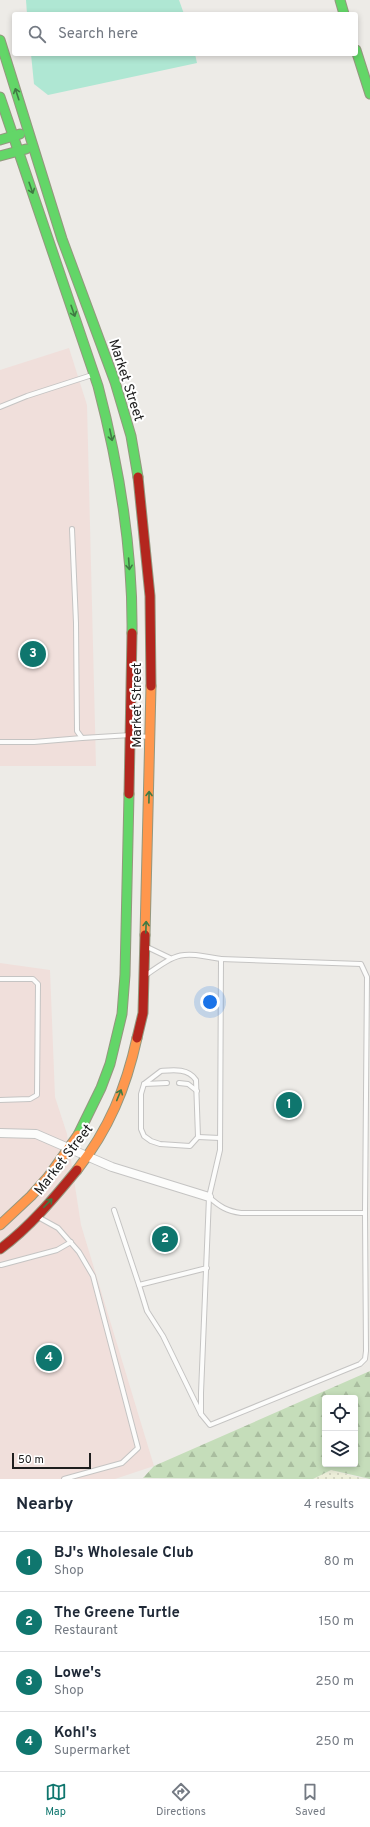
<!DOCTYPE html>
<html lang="en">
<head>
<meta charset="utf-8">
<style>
  :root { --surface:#fff; --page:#f2f2f3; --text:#1f2937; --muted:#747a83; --line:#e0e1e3; --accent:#0f766e }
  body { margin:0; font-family:Overpass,sans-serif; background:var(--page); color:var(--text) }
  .controls { position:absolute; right:12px; bottom:12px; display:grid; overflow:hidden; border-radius:4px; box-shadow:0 2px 6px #0003 }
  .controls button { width:36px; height:36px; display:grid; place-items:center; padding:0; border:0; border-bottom:1px solid var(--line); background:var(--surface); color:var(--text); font:20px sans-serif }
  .scale { position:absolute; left:12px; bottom:10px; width:79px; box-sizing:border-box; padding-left:4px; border:2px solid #1e1e1e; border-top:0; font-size:11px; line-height:14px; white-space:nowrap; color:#1e1e1e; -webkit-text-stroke:3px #fff; paint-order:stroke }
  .you { position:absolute; left:210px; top:1002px; width:14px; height:14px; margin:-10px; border:3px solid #fff; border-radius:50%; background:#1a73e8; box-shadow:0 0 0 6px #1a73e833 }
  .badge { display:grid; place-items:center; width:26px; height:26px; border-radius:50%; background:var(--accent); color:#fff; font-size:13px; font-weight:700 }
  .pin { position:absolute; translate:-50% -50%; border:2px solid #fff; box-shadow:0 1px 4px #0006 }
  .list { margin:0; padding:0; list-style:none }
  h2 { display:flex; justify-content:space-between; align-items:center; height:52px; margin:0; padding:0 16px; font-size:17px }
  h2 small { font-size:13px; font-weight:400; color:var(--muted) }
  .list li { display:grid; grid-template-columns:26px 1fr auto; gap:12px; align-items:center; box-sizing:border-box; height:60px; padding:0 16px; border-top:1px solid var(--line) }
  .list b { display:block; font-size:15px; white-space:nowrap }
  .list p { margin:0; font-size:13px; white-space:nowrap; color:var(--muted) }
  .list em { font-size:13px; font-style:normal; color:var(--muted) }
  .icon { flex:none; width:22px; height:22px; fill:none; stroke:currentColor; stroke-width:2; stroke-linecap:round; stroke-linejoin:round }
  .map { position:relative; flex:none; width:370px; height:1479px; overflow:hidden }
  .search { position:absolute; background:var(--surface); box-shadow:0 2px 6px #0003; left:12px; right:12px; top:12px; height:44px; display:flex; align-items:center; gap:10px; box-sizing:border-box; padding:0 14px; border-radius:4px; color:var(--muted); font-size:15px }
  .sheet { height:292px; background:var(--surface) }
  nav { display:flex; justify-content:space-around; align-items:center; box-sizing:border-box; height:56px; border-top:1px solid var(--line); background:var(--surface); font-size:11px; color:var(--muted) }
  nav a { display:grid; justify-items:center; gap:2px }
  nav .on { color:var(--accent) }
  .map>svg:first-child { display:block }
  .commercial { fill:#f0dfdb }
  .farmland { fill:url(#farmland-dots) }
  .forest { fill:url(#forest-firs); fill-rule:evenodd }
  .pitch { fill:#afe7d3 }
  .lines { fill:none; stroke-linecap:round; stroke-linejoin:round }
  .lane-casing { stroke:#c5c4c3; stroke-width:6 }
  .street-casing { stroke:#c5c4c3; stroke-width:10 }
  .fast-casing { stroke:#94977e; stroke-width:11 }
  .slow-casing { stroke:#94977e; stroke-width:11 }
  .jam-casing { stroke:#94977e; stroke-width:11 }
  .lane { stroke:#fcfcfb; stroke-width:4 }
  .street { stroke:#fcfcfb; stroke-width:8 }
  .fast { stroke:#63d668; stroke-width:9 }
  .slow { stroke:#ff974d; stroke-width:9 }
  .jam { stroke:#b3261e; stroke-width:9 }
  .oneway { stroke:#407a43 }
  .labels { text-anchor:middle; stroke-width:4; stroke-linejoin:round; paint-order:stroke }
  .street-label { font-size:14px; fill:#1e1e1e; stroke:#fff }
</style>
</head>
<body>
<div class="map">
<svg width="370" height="1479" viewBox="0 0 370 1479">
  <defs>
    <pattern id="farmland-dots" width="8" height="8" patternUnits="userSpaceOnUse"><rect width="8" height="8" fill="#eceed9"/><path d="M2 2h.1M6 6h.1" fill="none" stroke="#caccba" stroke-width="1.8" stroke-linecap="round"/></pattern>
    <pattern id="forest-firs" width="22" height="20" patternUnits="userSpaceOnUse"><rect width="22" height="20" fill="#c5ddba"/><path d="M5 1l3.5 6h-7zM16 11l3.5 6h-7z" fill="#a9bd9f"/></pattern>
  </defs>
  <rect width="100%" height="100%" fill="#edebe7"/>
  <!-- commercial -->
  <g class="commercial">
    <path d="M69,348L87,405L96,766H0V370Z"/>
    <path d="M0,963L50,970L55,1097L67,1134L81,1225L154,1466L115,1479H0Z"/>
  </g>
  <!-- farmland -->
  <path class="farmland" d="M331,1470L365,1479H313Z"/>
  <!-- forest -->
  <path class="forest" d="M370,1371V1479L331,1470L313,1479L143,1478L154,1466ZM325,1398H355V1464H325Z"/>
  <!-- pitch -->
  <g class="pitch">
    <path d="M26,0H179L184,14H27Z"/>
    <path d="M31,54H195L197,63L48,95L34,84Z"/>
  </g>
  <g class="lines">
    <!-- lane casing -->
    <g class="lane-casing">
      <g id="lane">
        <path d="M0,407L27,396L92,375"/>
        <path d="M72,529L76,623L77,731L82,738L131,735L148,737"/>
        <path d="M0,742H34L82,738"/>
        <path d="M147,947L170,958"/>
        <path d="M146,975C180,951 181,952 221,959L220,1150L209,1197L201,1393V1414L163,1336L147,1311L139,1285L207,1268"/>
        <path d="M0,979H33L38,984L37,1095L30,1099L0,1100"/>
        <path d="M161,1071C173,1070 188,1068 196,1080L198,1137L190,1146L160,1144L151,1141L144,1136L141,1129V1094L144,1084Z"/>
        <path d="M179,1083L188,1084L197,1091"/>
        <path d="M144,1084L167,1083"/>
        <path d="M198,1137L220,1138"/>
        <path d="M209,1197C220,1207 227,1211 241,1213H365"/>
        <path d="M114,1210L139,1285"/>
        <path d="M38,1217L58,1228L79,1252L93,1276L138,1448L122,1463L64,1479"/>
        <path d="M1,1265L57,1250L71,1242"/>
        <path d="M201,1414L210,1425L360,1364L365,1359L366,1351L365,1213L367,977L361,964L221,959"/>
      </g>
    </g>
    <!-- street casing -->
    <g class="street-casing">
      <path id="street" d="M0,1133L36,1134L112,1167L209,1197"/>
    </g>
    <!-- fast casing -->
    <g class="fast-casing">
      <g id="fast">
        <path d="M340,0L344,14"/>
        <path d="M0,40L62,239L115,382L131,436L138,477"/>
        <path d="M356,50L370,94"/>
        <path d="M0,97L98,386C119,466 133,549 132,633"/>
        <path d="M0,140L20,134"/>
        <path d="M0,156L26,149"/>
        <path d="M78,1135L101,1088L110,1064L122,1014L125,975L129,794"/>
      </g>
    </g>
    <!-- slow casing -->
    <g class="slow-casing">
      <g id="slow">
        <path d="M145,935L151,686"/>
        <path d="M77,1170C109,1129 126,1088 137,1038"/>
        <path d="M0,1225L31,1196L48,1177L78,1135"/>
      </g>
    </g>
    <!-- jam casing -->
    <g class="jam-casing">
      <g id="jam">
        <path d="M138,477L150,596L151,686"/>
        <path d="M129,794L132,633"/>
        <path d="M137,1038L143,1013L145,935"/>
        <path d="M0,1249C29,1228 54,1198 77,1170"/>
      </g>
    </g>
    <!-- lane -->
    <use href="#lane" class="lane"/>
    <!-- street -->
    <use href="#street" class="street"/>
    <!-- fast -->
    <use href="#fast" class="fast"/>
    <!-- slow -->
    <use href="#slow" class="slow"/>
    <!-- jam -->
    <use href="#jam" class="jam"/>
  </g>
  <!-- one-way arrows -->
  <defs><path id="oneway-shaft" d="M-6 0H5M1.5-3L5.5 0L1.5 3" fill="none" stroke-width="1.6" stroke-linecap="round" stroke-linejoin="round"/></defs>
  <g class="oneway">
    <use href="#oneway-shaft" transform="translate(17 94) rotate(-108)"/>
    <use href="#oneway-shaft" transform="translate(31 188) rotate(71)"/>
    <use href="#oneway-shaft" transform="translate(73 311) rotate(71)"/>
    <use href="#oneway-shaft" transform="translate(111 435) rotate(78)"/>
    <use href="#oneway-shaft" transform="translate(129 564) rotate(86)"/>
    <use href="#oneway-shaft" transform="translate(149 797) rotate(-89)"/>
    <use href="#oneway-shaft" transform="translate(146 927) rotate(-88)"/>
    <use href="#oneway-shaft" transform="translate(119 1095) rotate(-68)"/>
    <use href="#oneway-shaft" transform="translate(48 1203) rotate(-46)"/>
  </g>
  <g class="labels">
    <!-- street labels -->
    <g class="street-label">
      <text transform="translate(127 380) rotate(72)" y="5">Market Street</text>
      <text transform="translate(136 705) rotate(-90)" y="5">Market Street</text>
      <text transform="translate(63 1159) rotate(-52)" y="5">Market Street</text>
    </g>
  </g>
</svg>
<div class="controls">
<button><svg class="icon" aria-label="locate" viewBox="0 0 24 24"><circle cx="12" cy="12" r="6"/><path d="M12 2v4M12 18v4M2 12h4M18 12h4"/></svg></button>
<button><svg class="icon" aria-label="layers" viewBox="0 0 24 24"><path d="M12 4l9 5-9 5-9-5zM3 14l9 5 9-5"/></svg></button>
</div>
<div class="scale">50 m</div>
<div class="you"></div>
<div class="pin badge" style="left:289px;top:1105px">1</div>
<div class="pin badge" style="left:165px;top:1239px">2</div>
<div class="pin badge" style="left:33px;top:654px">3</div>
<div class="pin badge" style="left:49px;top:1358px">4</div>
<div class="search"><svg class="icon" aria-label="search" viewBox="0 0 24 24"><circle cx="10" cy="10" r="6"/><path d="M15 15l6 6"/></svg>Search here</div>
</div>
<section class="sheet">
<h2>Nearby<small>4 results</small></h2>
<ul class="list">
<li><span class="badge">1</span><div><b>BJ's Wholesale Club</b><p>Shop</p></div><em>80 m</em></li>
<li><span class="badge">2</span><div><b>The Greene Turtle</b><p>Restaurant</p></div><em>150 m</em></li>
<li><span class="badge">3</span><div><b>Lowe's</b><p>Shop</p></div><em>250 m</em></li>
<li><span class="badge">4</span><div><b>Kohl's</b><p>Supermarket</p></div><em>250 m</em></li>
</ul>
</section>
<nav>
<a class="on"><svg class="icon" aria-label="map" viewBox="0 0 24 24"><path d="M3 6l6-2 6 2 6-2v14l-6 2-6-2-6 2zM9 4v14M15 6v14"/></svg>Map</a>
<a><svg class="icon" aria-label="directions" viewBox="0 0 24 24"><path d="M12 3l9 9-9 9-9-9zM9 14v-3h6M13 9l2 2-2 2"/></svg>Directions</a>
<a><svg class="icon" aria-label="saved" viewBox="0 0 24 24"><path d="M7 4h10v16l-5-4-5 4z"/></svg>Saved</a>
</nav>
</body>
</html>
